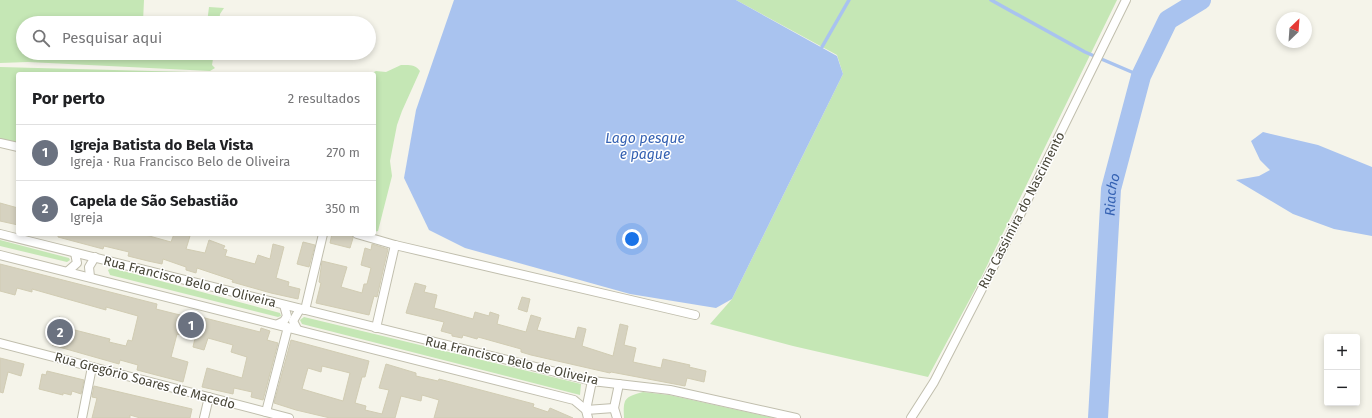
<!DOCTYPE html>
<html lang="pt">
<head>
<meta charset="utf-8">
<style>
  :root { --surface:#fff; --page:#f2f2f2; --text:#202124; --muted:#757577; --line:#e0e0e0; --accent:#7f4524 }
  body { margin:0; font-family:"Fira Sans",sans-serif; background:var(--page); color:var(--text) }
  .controls { position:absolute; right:12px; bottom:12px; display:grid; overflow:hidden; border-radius:4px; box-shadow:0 2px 6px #0003 }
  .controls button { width:36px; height:36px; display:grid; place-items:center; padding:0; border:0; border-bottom:1px solid var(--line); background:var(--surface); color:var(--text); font:20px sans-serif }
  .compass { position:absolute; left:1276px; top:12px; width:36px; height:36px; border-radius:50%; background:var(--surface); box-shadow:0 2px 6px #0003; rotate:25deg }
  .you { position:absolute; left:632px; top:239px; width:14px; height:14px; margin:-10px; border:3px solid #fff; border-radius:50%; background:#1a73e8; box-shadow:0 0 0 6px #1a73e833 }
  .badge { display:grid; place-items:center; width:26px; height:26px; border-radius:50%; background:var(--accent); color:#fff; font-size:13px; font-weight:700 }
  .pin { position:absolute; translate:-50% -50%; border:2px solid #fff; box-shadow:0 1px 4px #0006 }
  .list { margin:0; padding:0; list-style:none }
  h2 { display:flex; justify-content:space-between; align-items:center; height:52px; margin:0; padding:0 16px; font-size:17px }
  h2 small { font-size:13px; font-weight:400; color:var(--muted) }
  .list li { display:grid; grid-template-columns:26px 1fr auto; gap:12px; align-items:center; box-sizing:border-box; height:56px; padding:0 16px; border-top:1px solid var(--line) }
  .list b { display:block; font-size:15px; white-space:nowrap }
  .list p { margin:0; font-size:13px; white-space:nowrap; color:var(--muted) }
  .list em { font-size:13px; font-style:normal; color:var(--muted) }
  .icon { flex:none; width:22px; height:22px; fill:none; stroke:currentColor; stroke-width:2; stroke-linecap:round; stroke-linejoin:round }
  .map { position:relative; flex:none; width:1372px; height:418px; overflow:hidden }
  .search { position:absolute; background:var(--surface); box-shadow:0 2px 6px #0003; left:16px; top:16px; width:360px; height:44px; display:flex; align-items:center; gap:10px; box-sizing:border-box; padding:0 14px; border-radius:22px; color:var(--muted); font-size:15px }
  .panel { position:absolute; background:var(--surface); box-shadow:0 2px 6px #0003; left:16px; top:72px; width:360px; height:164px; border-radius:4px }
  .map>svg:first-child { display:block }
  .green { fill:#c5e7b5 }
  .water { fill:#a9c3ef }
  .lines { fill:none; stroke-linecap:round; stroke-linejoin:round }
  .stream { stroke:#a9c3ef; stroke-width:3.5 }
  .river { stroke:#a9c3ef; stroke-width:20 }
  .building { fill:#d6d2c0; stroke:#d1ccb3; fill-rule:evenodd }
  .street-casing { stroke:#c0bead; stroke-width:10 }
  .street { stroke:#fff; stroke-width:8 }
  .labels { text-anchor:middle; stroke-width:3; stroke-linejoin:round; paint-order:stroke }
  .street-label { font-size:13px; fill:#484638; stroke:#fff }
  .water-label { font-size:14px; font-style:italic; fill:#3461b2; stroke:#fff }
</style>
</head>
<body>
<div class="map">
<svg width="1372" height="418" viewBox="0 0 1372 418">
  <rect width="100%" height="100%" fill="#f5f4ea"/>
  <!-- green -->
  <g class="green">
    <path d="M0,0H144L143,22L150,23H23V53H214L212,65L215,68L210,71L28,62L0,63Z"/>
    <path d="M736,0H1117L978,284L928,377L793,346L710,324L732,299L843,74L837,55Z"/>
    <path d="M209,7L224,8L220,14L219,23H207Z"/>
    <path d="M401,65C409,65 415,64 420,71L402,111L397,125L390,161L392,176L378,231L374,232V74H370L376,71L386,72Z"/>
    <path d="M0,67L261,74H18V151L0,147Z"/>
    <path d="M0,240L69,258L70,260L67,262L0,246Z"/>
    <path d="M112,268L280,313L281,316L278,317L110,275L108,270Z"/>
    <path d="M304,317L581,384L580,395L302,324L300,320Z"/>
    <path d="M643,392L669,395L774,418H624C623,399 624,397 643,392Z"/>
  </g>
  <!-- water -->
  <g class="water">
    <path d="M454,0H736L837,56L843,74L732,299L716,308L630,294L465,248L429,230L404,178L416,110Z"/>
    <path d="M1263,132L1318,145L1372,167V236L1334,229L1293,214L1236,180L1259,176L1270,170L1260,160L1251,141Z"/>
  </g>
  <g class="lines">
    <!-- stream -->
    <g class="stream">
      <path d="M991,0L1085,52L1141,76"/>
      <path d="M822,47L849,0"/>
    </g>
    <!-- river -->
    <path class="river" id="s1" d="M1098,418L1111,189L1141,76L1168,20L1201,0"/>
  </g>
  <!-- building -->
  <g class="building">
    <path d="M0,203L18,208V225L0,221Z"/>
    <path d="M58,234H142L171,242L174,234H183L190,236L186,249L205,253L209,240L225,246L223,249L227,250L225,256L255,264L258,255L270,259L273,244L284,247L276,278L289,282L288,286L300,289L298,299L271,293L232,282L233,280L197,268L196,273L186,270V267L163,259L162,264L148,261L128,256L129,252L104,246L103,249L58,237Z"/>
    <path d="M332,234L352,235L353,238L350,248L330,243Z"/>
    <path d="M303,242L315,245L309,267L297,264Z"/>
    <path d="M372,244L388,249L377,297L374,296L369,315L316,303L321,283L319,282L322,261L347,267L341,287L362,293L364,284H367L371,268L361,265L365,248L371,250Z"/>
    <path d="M0,264L157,304L156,309L176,314L189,317V314L260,332L261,328L270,331L267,340L278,343L263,400L251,397L252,392L234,388L233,394L202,387L207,368L242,378L247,357L231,352L233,345L208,338L204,350L193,347L195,338L177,334L171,357L188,362L183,382L137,370L138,365L120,360L119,364L52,345L59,317L69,320L67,328L110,339L109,342L126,346L128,340L132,341L138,316L106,307V310L32,289V292L17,288L15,295L0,291Z"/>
    <path d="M415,283L426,286L424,292L437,295L434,308L473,319L475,312L489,316L490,312L499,315L497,324L526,332L531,315L541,318L537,330L575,339L578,327L586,329L582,346L613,356L620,324L628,326L624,345L636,348L633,362L661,368L663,359L690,365L689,367L706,371L704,382L687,378L685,386L611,372L610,373L531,355L521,352V349L478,337L477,339L463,335L462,338L452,336V334L441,331L444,322L406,313Z"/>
    <path d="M522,297L530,299L527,312L518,309Z"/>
    <path d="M291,340L369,361L365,377H362L355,403L366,406L365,410L382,414L389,390L379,388L386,364L416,373V376L438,381L439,379L534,404L533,407L548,412L550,408L573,418H434L439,400L422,395L421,401L401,396L395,418H330L296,410L274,403ZM322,366L350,373L343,401L302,389L308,368L321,372Z"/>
    <path d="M0,358L24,364L21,376L8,372L3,393L0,392Z"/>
    <path d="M47,371L84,380L81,394L72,391L71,395L63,393V395L39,389L42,374L46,375Z"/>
    <path d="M94,386L192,409L190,418H140L130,415V418H92L97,398L92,397Z"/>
  </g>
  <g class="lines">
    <!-- street casing -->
    <g class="street-casing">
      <g id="street">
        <path d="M0,143L18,147"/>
        <path d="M0,234L592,381L670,390L796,418"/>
        <path d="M357,234L395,245L695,315"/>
        <path d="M0,255L574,400L586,410L614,408"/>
        <path d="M68,271L77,263L75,253"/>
        <path d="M90,277L89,267L95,257"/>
        <path d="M305,310L323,234"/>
        <path d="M278,324L284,321L287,316L284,305"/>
        <path d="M376,328L395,245"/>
        <path d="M297,329L293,321L300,309"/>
        <path d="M0,343L289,418"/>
        <path d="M266,412L288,327"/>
        <path d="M82,418L92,367"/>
        <path d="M204,418L209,397"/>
        <path d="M588,418L586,410L592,381"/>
        <path d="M617,418L614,408L619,384"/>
        <path d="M911,418L934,382L1020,215L1126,0"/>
      </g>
    </g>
    <!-- street -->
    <use href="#street" class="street"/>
  </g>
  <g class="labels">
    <!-- street labels -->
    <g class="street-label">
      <text transform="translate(1021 210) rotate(-63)" y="5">Rua Cassimira do Nascimento</text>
      <text transform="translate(190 281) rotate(14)" y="5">Rua Francisco Belo de Oliveira</text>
      <text transform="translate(512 360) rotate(13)" y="5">Rua Francisco Belo de Oliveira</text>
      <text transform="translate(145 380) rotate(15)" y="5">Rua Gregório Soares de Macedo</text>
    </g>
    <!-- water labels -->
    <g class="water-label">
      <text x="645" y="143">Lago pesque<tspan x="645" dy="16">e pague</tspan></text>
      <text dy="5" stroke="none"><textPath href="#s1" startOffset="224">Riacho</textPath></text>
    </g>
  </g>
</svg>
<div class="controls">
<button>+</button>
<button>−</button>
</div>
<svg class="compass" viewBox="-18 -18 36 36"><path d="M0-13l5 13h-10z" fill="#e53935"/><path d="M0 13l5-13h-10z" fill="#757577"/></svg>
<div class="you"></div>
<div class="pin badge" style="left:191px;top:325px;background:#6b7280">1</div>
<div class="pin badge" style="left:60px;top:332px;background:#6b7280">2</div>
<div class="search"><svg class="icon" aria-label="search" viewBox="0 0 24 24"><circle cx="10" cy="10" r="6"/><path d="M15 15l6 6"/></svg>Pesquisar aqui</div>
<section class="panel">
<h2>Por perto<small>2 resultados</small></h2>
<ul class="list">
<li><span class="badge" style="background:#6b7280">1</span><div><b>Igreja Batista do Bela Vista</b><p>Igreja · Rua Francisco Belo de Oliveira</p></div><em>270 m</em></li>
<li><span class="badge" style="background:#6b7280">2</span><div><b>Capela de São Sebastião</b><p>Igreja</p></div><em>350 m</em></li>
</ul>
</section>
</div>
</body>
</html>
